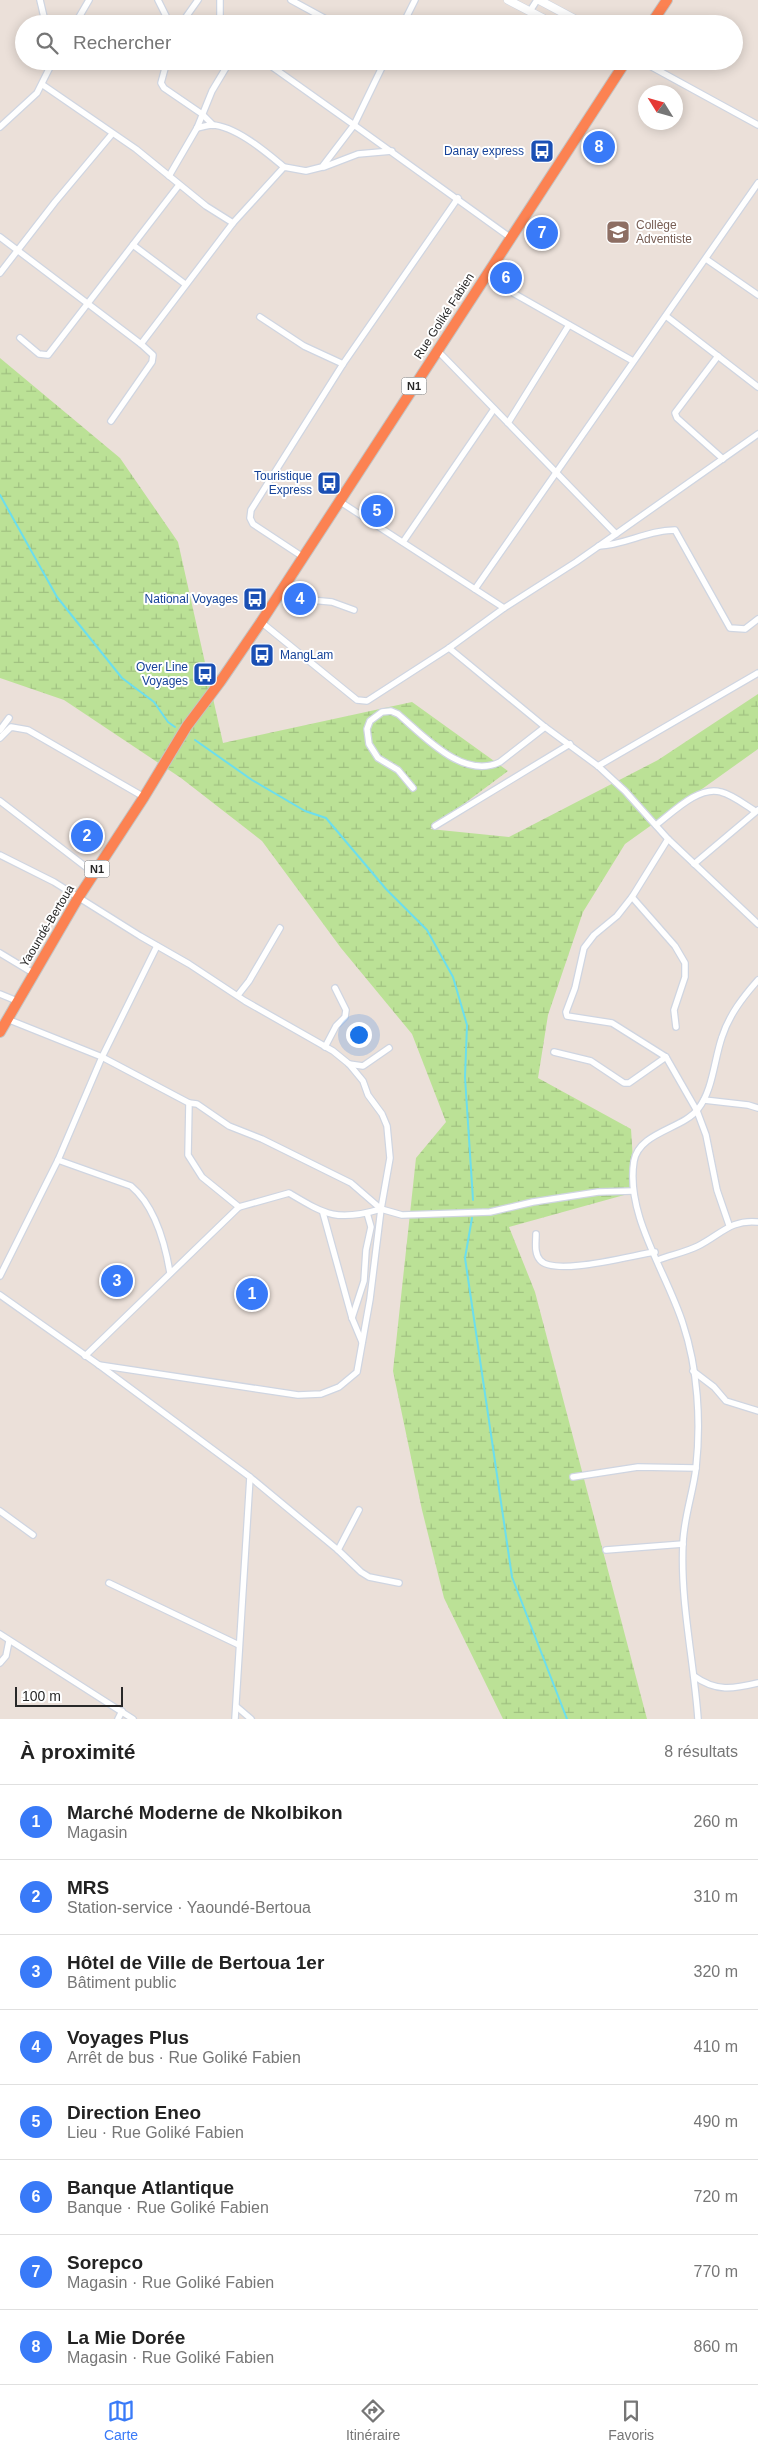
<!DOCTYPE html>
<html lang="fr">
<head>
<meta charset="utf-8">
<style>
  :root { --surface:#fff; --page:#f2f2f2; --text:#222; --muted:#767676; --line:#e0e0e0; --accent:#397af8 }
  body { margin:0; font-family:Arial,sans-serif; background:var(--page); color:var(--text) }
  .compass { position:absolute; left:638px; top:85px; width:45px; height:45px; border-radius:50%; background:var(--surface); box-shadow:0 2px 12px #0003; rotate:307deg }
  .scale { position:absolute; left:15px; bottom:12px; width:108px; box-sizing:border-box; padding-left:5px; border:2px solid #282828; border-top:0; font-size:14px; line-height:18px; white-space:nowrap; color:#282828; -webkit-text-stroke:4px #fff; paint-order:stroke }
  .you { position:absolute; left:358px; top:1034px; width:18px; height:18px; margin:-12px; border:4px solid #fff; border-radius:50%; background:#1a73e8; box-shadow:0 0 0 8px #1a73e833 }
  .badge { display:grid; place-items:center; width:32px; height:32px; border-radius:50%; background:var(--accent); color:#fff; font-size:16px; font-weight:700 }
  .pin { position:absolute; translate:-50% -50%; border:2px solid #fff; box-shadow:0 1px 5px #0006 }
  .list { margin:0; padding:0; list-style:none }
  h2 { display:flex; justify-content:space-between; align-items:center; height:65px; margin:0; padding:0 20px; font-size:21px }
  h2 small { font-size:16px; font-weight:400; color:var(--muted) }
  .list li { display:grid; grid-template-columns:32px 1fr auto; gap:15px; align-items:center; box-sizing:border-box; height:75px; padding:0 20px; border-top:1px solid var(--line) }
  .list b { display:block; font-size:19px; white-space:nowrap }
  .list p { margin:0; font-size:16px; white-space:nowrap; color:var(--muted) }
  .list em { font-size:16px; font-style:normal; color:var(--muted) }
  .icon { flex:none; width:28px; height:28px; fill:none; stroke:currentColor; stroke-width:2; stroke-linecap:round; stroke-linejoin:round }
  .map { position:relative; flex:none; width:758px; height:1719px; overflow:hidden }
  .search { position:absolute; background:var(--surface); box-shadow:0 2px 12px #0003; left:15px; right:15px; top:15px; height:55px; display:flex; align-items:center; gap:12px; box-sizing:border-box; padding:0 18px; border-radius:28px; color:var(--muted); font-size:19px }
  .sheet { height:665px; background:var(--surface) }
  nav { display:flex; justify-content:space-around; align-items:center; box-sizing:border-box; height:70px; border-top:1px solid var(--line); background:var(--surface); font-size:14px; color:var(--muted) }
  nav a { display:grid; justify-items:center; gap:2px }
  nav .on { color:var(--accent) }
  .map>svg:first-child { display:block }
  .wetland { fill:url(#wetland-marsh) }
  .lines { fill:none; stroke-linecap:round; stroke-linejoin:round }
  .stream { stroke:#6cdeed; stroke-width:2 }
  .street-casing { stroke:#cfd5e1; stroke-width:8 }
  .secondary-casing { stroke:#cfd5e1; stroke-width:9 }
  .highway-casing { stroke:#c3c3c3; stroke-width:12 }
  .street { stroke:#fff; stroke-width:5.5 }
  .secondary { stroke:#fff; stroke-width:8 }
  .highway { stroke:#fc8252; stroke-width:10 }
  .labels { text-anchor:middle; stroke-width:4; stroke-linejoin:round; paint-order:stroke }
  .shield { fill:#fff; stroke:#686868; stroke-width:1 }
  .shield-label { font-size:11px; font-weight:bold; fill:#282828 }
  .transit-label { font-size:12px; fill:#164399; stroke:#fff; text-anchor:end }
  .education-label { font-size:12px; fill:#785e54; stroke:#fff; text-anchor:start }
  .street-label { font-size:12px; fill:#282828; stroke:#fff }
</style>
</head>
<body>
<div class="map">
<svg width="758" height="1719" viewBox="0 0 758 1719">
  <defs>
    <pattern id="wetland-marsh" width="20" height="14" patternUnits="userSpaceOnUse" patternTransform="scale(1.25)"><rect width="20" height="14" fill="#bbe196"/><path d="M1 5h8M5 5V1M11 12h8M15 12V8" fill="none" stroke="#a1c181"/></pattern>
  </defs>
  <rect width="100%" height="100%" fill="#ebe0d9"/>
  <!-- wetland -->
  <path class="wetland" d="M0,358L120,458L178,542L223,743L412,702L508,771L430,829L509,837L658,760L758,694V749L625,844L583,912L548,1015L538,1078L631,1129L635,1192L509,1227L535,1292L647,1719H503L444,1598L422,1510L393,1371L416,1158L446,1122L412,1034L341,948L262,841L181,778L64,700L0,678Z"/>
  <g class="lines">
    <!-- stream -->
    <g class="stream">
      <path d="M0,495L57,597L122,678L154,702L168,722L175,727"/>
      <path d="M195,740L252,780L305,811L326,818L386,889L427,930L453,977L467,1025L465,1077L473,1200"/>
      <path d="M472,1218L465,1258L512,1577L567,1719"/>
    </g>
    <!-- street casing -->
    <g class="street-casing">
      <g id="street">
        <path d="M40,0L44,17L48,24"/>
        <path d="M158,0L170,24"/>
        <path d="M291,0L335,24"/>
        <path d="M530,11L537,0"/>
        <path d="M75,24L89,0"/>
        <path d="M181,24L198,0"/>
        <path d="M220,24V0"/>
        <path d="M403,24L415,0"/>
        <path d="M167,61L161,83L164,88L202,114L213,125"/>
        <path d="M264,61L354,125L385,61"/>
        <path d="M641,61L758,125"/>
        <path d="M43,85L136,149L206,206L233,223"/>
        <path d="M0,127L37,93L53,61"/>
        <path d="M197,128C202,127 208,125 212,125C236,126 267,153 284,167"/>
        <path d="M324,167L358,154L392,151"/>
        <path d="M169,176L197,128L212,91L230,61"/>
        <path d="M0,237L141,344L233,223L284,167L306,171L322,167L354,125L511,238"/>
        <path d="M133,245L185,284"/>
        <path d="M706,259L758,295"/>
        <path d="M0,273L55,202L112,134"/>
        <path d="M485,277L633,361"/>
        <path d="M666,316L758,387"/>
        <path d="M260,317L304,346L343,364"/>
        <path d="M20,338L39,354L48,355L179,185"/>
        <path d="M718,356L675,413L677,418L723,459"/>
        <path d="M111,421L152,362L153,355L141,344"/>
        <path d="M508,423L569,325"/>
        <path d="M339,501L504,608"/>
        <path d="M616,534L758,434"/>
        <path d="M403,542L494,409"/>
        <path d="M599,546C625,545 648,530 675,530L730,628L745,629L758,619"/>
        <path d="M303,557L253,524L250,518L251,510L343,364L458,198"/>
        <path d="M284,585L300,599L332,602L354,610"/>
        <path d="M475,589L758,183"/>
        <path d="M261,622L357,700L367,701L449,648L504,608L576,562L616,534L437,350"/>
        <path d="M449,648L545,727L598,766L625,791L668,839L758,924"/>
        <path d="M0,730L9,718"/>
        <path d="M0,738L11,727L28,730L144,797"/>
        <path d="M598,766L758,673"/>
        <path d="M413,788L398,770L378,758L369,744L367,729L370,721L382,712L391,711L398,714C424,736 463,780 500,762L545,727"/>
        <path d="M0,801L95,874"/>
        <path d="M656,825C672,813 699,785 721,792C733,795 745,805 755,811"/>
        <path d="M435,826L570,744"/>
        <path d="M668,839L632,897L617,916L594,935L584,948L575,988L566,1012L567,1016L612,1023L666,1057L697,1111L706,1135L717,1190L729,1225"/>
        <path d="M0,855L54,882L140,936L189,964L245,1001L333,1051L349,1064L363,1081L368,1095L382,1114L387,1126L390,1158L381,1209L370,1299L357,1372L339,1387L321,1394L298,1395L99,1365"/>
        <path d="M694,864L758,810"/>
        <path d="M632,897L675,946L685,963V977L674,1010L676,1027"/>
        <path d="M0,953L33,973"/>
        <path d="M0,994L17,1001"/>
        <path d="M238,995L249,981L280,928"/>
        <path d="M7,1019L102,1057L189,1103L188,1155L202,1177L239,1207"/>
        <path d="M325,1047L336,1026L345,1017L346,1010L335,988"/>
        <path d="M554,1052L591,1061L624,1083H629L666,1057"/>
        <path d="M349,1064L363,1066L389,1048"/>
        <path d="M704,1100L748,1105L758,1108"/>
        <path d="M189,1103L197,1104L229,1126L262,1139L351,1183L381,1209L402,1215L490,1212L533,1202L598,1192L633,1191"/>
        <path d="M58,1160L131,1186C155,1206 165,1243 170,1273"/>
        <path d="M323,1213L352,1318L362,1342"/>
        <path d="M536,1234C536,1243 534,1253 540,1260C554,1277 633,1255 655,1252"/>
        <path d="M658,1260C671,1255 686,1252 698,1246C720,1235 731,1219 758,1222"/>
        <path d="M0,1276L58,1160L102,1057L157,946"/>
        <path d="M0,1295L99,1365L250,1477L235,1719"/>
        <path d="M352,1318L364,1281L366,1250L371,1227L367,1213"/>
        <path d="M85,1356L239,1207L289,1193C326,1215 337,1222 381,1209"/>
        <path d="M693,1371L714,1387L726,1401L758,1411"/>
        <path d="M250,1477L338,1550L361,1572L369,1577L399,1583"/>
        <path d="M573,1477L638,1467L696,1468"/>
        <path d="M0,1511L33,1535"/>
        <path d="M338,1550L359,1510"/>
        <path d="M606,1550L683,1544"/>
        <path d="M109,1583L239,1645"/>
        <path d="M0,1634L133,1719"/>
        <path d="M0,1663L6,1656L9,1641"/>
        <path d="M694,1676C716,1692 733,1689 758,1683"/>
        <path d="M237,1707L251,1719"/>
        <path d="M118,1719L122,1711"/>
        <path d="M698,1719C694,1661 680,1602 683,1543C684,1517 693,1493 696,1468C701,1422 698,1369 683,1324C667,1273 625,1215 634,1161C639,1132 683,1129 698,1109C713,1090 714,1060 722,1037C729,1015 743,997 758,980"/>
      </g>
    </g>
    <!-- secondary casing -->
    <g class="secondary-casing">
      <g id="secondary">
        <path d="M508,0L554,24"/>
        <path d="M539,0L584,24"/>
      </g>
    </g>
    <!-- highway casing -->
    <g class="highway-casing">
      <g id="highway">
        <path d="M651,24L667,0"/>
        <path d="M0,1032L78,898L144,797L187,726L220,682L261,622L626,61"/>
      </g>
    </g>
    <!-- street -->
    <use href="#street" class="street"/>
    <!-- secondary -->
    <use href="#secondary" class="secondary"/>
    <!-- highway -->
    <use href="#highway" class="highway"/>
  </g>
  <!-- icons -->
  <defs>
    <g id="bus-square" transform="scale(1.25)"><rect x="-9" y="-9" width="18" height="18" rx="4" fill="#1a4fb4" stroke="#fff"/><path d="M-5-6H5V4H4V6H2V4H-2V6H-4V4H-5ZM-3.5-4V0h7V-4ZM-3.5 1.2v1.5H-2V1.2ZM2 1.2v1.5H3.5V1.2Z" fill="#fff"/></g>
    <g id="school-square" transform="scale(1.25)"><rect x="-9" y="-9" width="18" height="18" rx="4" fill="#8d6e63" stroke="#fff"/><path d="M0-5L7-2L0 1L-7-2ZM-4 1L0 2.5L4 1V4Q0 6-4 4Z" fill="#fff"/></g>
  </defs>
  <g fill-rule="evenodd">
    <use href="#bus-square" x="542" y="151"/>
    <use href="#school-square" x="618" y="232"/>
    <use href="#bus-square" x="329" y="483"/>
    <use href="#bus-square" x="255" y="599"/>
    <use href="#bus-square" x="262" y="655"/>
    <use href="#bus-square" x="205" y="674"/>
  </g>
  <g class="labels">
    <!-- shield labels -->
    <g class="shield">
      <rect x="401.5" y="377.5" width="25" height="17" rx="4"/>
      <rect x="84.5" y="860.5" width="25" height="17" rx="4"/>
    </g>
    <g class="shield-label">
      <text x="414" y="390">N1</text>
      <text x="97" y="873">N1</text>
    </g>
    <!-- transit labels -->
    <g class="transit-label">
      <text x="524" y="155">Danay express</text>
      <text x="312" y="480">Touristique<tspan x="312" dy="14">Express</tspan></text>
      <text x="238" y="603">National Voyages</text>
      <text x="280" y="659" text-anchor="start">MangLam</text>
      <text x="188" y="671">Over Line<tspan x="188" dy="14">Voyages</tspan></text>
    </g>
    <!-- education labels -->
    <g class="education-label">
      <text x="636" y="229">Collège<tspan x="636" dy="14">Adventiste</tspan></text>
    </g>
    <!-- street labels -->
    <g class="street-label">
      <text transform="translate(444 316) rotate(-57)" y="4">Rue Goliké Fabien</text>
      <text transform="translate(47 926) rotate(-59)" y="4">Yaoundé-Bertoua</text>
    </g>
  </g>
</svg>
<svg class="compass" viewBox="-18 -18 36 36"><path d="M0-13l5 13h-10z" fill="#e53935"/><path d="M0 13l5-13h-10z" fill="#767676"/></svg>
<div class="scale">100 m</div>
<div class="you"></div>
<div class="pin badge" style="left:252px;top:1294px">1</div>
<div class="pin badge" style="left:87px;top:836px">2</div>
<div class="pin badge" style="left:117px;top:1281px">3</div>
<div class="pin badge" style="left:300px;top:599px">4</div>
<div class="pin badge" style="left:377px;top:511px">5</div>
<div class="pin badge" style="left:506px;top:278px">6</div>
<div class="pin badge" style="left:542px;top:233px">7</div>
<div class="pin badge" style="left:599px;top:147px">8</div>
<div class="search"><svg class="icon" aria-label="search" viewBox="0 0 24 24"><circle cx="10" cy="10" r="6"/><path d="M15 15l6 6"/></svg>Rechercher</div>
</div>
<section class="sheet">
<h2>À proximité<small>8 résultats</small></h2>
<ul class="list">
<li><span class="badge">1</span><div><b>Marché Moderne de Nkolbikon</b><p>Magasin</p></div><em>260 m</em></li>
<li><span class="badge">2</span><div><b>MRS</b><p>Station-service · Yaoundé-Bertoua</p></div><em>310 m</em></li>
<li><span class="badge">3</span><div><b>Hôtel de Ville de Bertoua 1er</b><p>Bâtiment public</p></div><em>320 m</em></li>
<li><span class="badge">4</span><div><b>Voyages Plus</b><p>Arrêt de bus · Rue Goliké Fabien</p></div><em>410 m</em></li>
<li><span class="badge">5</span><div><b>Direction Eneo</b><p>Lieu · Rue Goliké Fabien</p></div><em>490 m</em></li>
<li><span class="badge">6</span><div><b>Banque Atlantique</b><p>Banque · Rue Goliké Fabien</p></div><em>720 m</em></li>
<li><span class="badge">7</span><div><b>Sorepco</b><p>Magasin · Rue Goliké Fabien</p></div><em>770 m</em></li>
<li><span class="badge">8</span><div><b>La Mie Dorée</b><p>Magasin · Rue Goliké Fabien</p></div><em>860 m</em></li>
</ul>
</section>
<nav>
<a class="on"><svg class="icon" aria-label="map" viewBox="0 0 24 24"><path d="M3 6l6-2 6 2 6-2v14l-6 2-6-2-6 2zM9 4v14M15 6v14"/></svg>Carte</a>
<a><svg class="icon" aria-label="directions" viewBox="0 0 24 24"><path d="M12 3l9 9-9 9-9-9zM9 14v-3h6M13 9l2 2-2 2"/></svg>Itinéraire</a>
<a><svg class="icon" aria-label="saved" viewBox="0 0 24 24"><path d="M7 4h10v16l-5-4-5 4z"/></svg>Favoris</a>
</nav>
</body>
</html>
